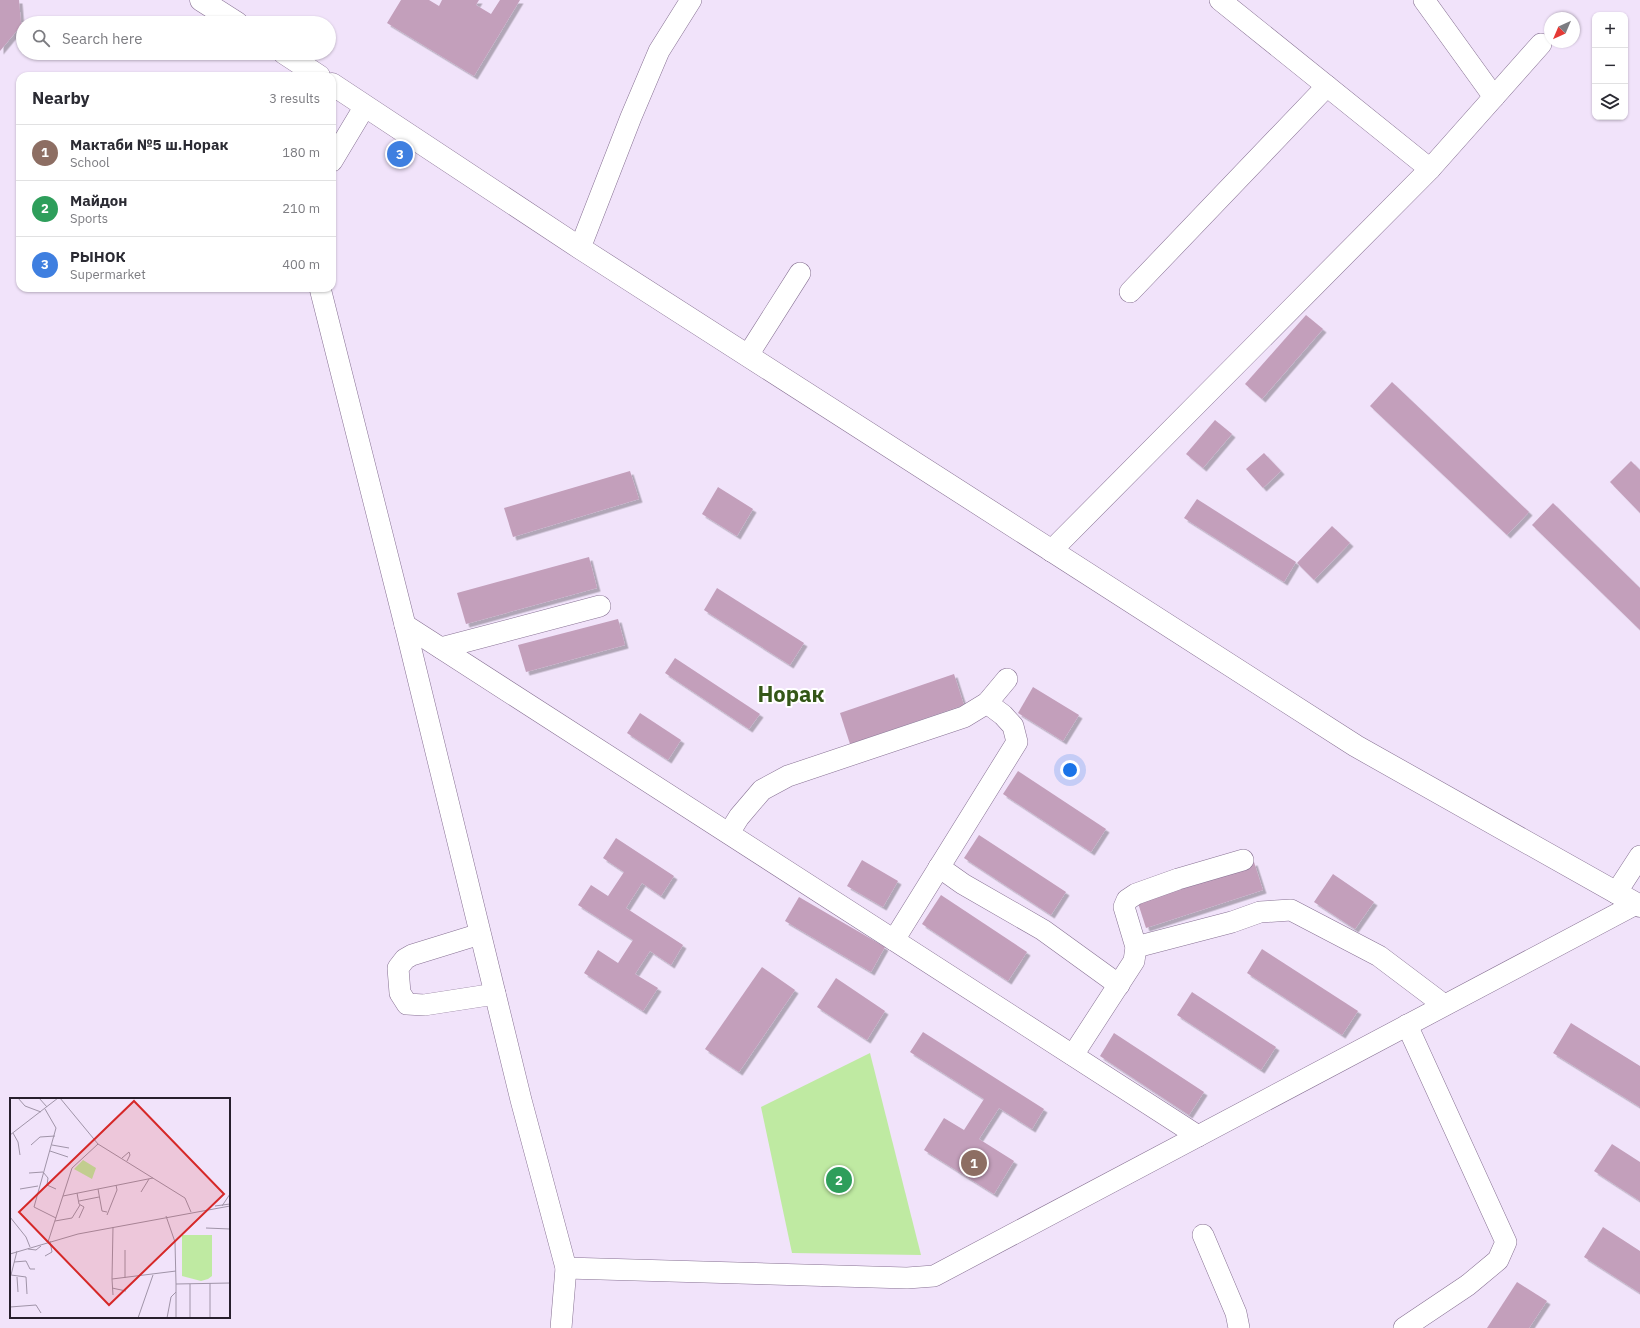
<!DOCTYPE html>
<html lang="en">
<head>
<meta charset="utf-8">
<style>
  :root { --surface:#fff; --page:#f7f7f7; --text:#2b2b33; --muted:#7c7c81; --line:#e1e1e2; --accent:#467b0d }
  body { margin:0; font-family:"IBM Plex Sans",sans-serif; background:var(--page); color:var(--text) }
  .controls { position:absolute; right:12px; top:12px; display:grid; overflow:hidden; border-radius:8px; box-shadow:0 1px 3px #0004 }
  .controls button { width:36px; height:36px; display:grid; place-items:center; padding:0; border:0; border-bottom:1px solid var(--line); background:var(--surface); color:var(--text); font:20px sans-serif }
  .compass { position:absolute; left:1544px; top:12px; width:36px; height:36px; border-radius:50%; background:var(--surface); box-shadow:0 1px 3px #0004; rotate:224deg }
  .you { position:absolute; left:1070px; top:770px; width:14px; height:14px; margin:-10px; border:3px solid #fff; border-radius:50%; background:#1a73e8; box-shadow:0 0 0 6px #1a73e833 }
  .badge { display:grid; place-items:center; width:26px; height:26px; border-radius:50%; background:var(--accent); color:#fff; font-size:13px; font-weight:700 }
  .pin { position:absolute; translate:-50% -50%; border:2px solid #fff; box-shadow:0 1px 4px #0006 }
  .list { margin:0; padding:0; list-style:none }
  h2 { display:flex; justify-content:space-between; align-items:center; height:52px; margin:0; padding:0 16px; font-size:17px }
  h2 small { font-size:13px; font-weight:400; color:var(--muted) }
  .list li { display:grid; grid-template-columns:26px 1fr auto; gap:12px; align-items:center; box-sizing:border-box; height:56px; padding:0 16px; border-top:1px solid var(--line) }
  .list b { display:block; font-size:15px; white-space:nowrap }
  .list p { margin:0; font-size:13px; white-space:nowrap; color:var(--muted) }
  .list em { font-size:13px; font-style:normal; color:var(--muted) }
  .icon { flex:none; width:22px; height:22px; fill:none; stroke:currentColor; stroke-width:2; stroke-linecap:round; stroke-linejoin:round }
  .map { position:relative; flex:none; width:1640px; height:1328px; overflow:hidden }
  .search { position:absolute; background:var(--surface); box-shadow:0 1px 3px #0004; left:16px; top:16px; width:320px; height:44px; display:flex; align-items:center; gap:10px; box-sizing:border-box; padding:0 14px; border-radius:22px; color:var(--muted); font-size:15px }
  .panel { position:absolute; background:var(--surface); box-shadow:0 1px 3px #0004; left:16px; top:72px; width:320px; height:220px; border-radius:12px }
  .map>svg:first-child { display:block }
  .green { fill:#bfeaa2 }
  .building { fill:#c39fbb; filter:url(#shadow) }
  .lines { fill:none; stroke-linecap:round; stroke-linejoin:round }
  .minor-casing { stroke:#877193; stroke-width:22 }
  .major-casing { stroke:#877193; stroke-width:23 }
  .minor { stroke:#fff; stroke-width:21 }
  .major { stroke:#fff; stroke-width:22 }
  .labels { text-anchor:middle; stroke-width:4; stroke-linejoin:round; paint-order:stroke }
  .town-label { font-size:22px; font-weight:bold; fill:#345617; stroke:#fff }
  .inset-road { fill:none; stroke:#a094a8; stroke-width:1 }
  .view { fill:#d62828; fill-opacity:0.15; stroke:#d62828; stroke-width:2 }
  .inset-edge { fill:none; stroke:#271e2c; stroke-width:2 }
</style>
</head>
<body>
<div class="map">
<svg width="1640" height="1328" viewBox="0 0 1640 1328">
  <defs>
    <filter id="shadow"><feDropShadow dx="3.5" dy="3.5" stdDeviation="0" flood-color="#0004"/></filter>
  </defs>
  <rect width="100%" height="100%" fill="#f1e3fa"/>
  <!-- green -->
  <path class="green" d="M870,1053L921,1255L792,1253L761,1107Z"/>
  <!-- building -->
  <g class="building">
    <path d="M0,0H19L21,23L24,22L0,51Z"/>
    <path d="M401,0H429L439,6L442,0H479L476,5L491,14L500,0H520L474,76L387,23Z"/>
    <path d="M1306,315L1323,329L1262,399L1245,384Z"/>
    <path d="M1392,382L1529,512L1507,535L1370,406Z"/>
    <path d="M1215,420L1232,434L1203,468L1186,454Z"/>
    <path d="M1264,453L1281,471L1263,488L1246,469Z"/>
    <path d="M1631,461L1640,470V513L1610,482Z"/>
    <path d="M630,471L639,499L513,537L504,508Z"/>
    <path d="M718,487L753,509L737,536L702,514Z"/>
    <path d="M1197,499L1296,562L1284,582L1184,518Z"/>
    <path d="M1553,503L1640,588V630L1532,525Z"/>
    <path d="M1332,526L1350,543L1314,580L1297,563Z"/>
    <path d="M589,557L597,588L466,624L457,593Z"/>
    <path d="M717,588L804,643L790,665L704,610Z"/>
    <path d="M618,619L625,645L526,672L518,645Z"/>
    <path d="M675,658L760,714L749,729L665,673Z"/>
    <path d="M954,674L964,705L850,744L840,713Z"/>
    <path d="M1033,687L1079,715L1063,741L1018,713Z"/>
    <path d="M640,713L681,740L668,760L627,733Z"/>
    <path d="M1018,771L1106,829L1091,852L1003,794Z"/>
    <path d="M979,835L1066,892L1051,915L964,858Z"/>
    <path d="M616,838L674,876L661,896L642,883L626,908L683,945L671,965L650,951L635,974L658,988L643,1011L584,973L598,950L618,963L633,940L578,905L591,885L608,896L624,872L603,858Z"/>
    <path d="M862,860L898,881L883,907L847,886Z"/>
    <path d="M1254,862L1263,890L1146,928L1137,900Z"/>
    <path d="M1333,874L1374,902L1355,929L1314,902Z"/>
    <path d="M941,895L1027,952L1008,981L922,924Z"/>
    <path d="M799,897L885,947L871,972L785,921Z"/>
    <path d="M1262,949L1358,1011L1342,1035L1247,973Z"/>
    <path d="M762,967L795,990L739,1072L705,1049Z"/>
    <path d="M836,978L885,1011L867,1040L817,1007Z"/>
    <path d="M1192,992L1276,1047L1261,1070L1177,1015Z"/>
    <path d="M1571,1023L1640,1066V1107L1553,1053Z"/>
    <path d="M923,1032L1044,1109L1032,1129L999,1108L979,1139L1014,1161L994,1194L924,1150L944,1118L964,1130L984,1099L910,1052Z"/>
    <path d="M1114,1033L1204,1092L1189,1115L1100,1056Z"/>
    <path d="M1612,1144L1640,1162V1201L1594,1171Z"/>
    <path d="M1603,1227L1640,1251V1293L1584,1257Z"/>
    <path d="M1517,1282L1547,1301L1529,1328H1487Z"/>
  </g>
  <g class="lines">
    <!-- minor casing -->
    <g class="minor-casing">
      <g id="minor">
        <path d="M1424,0L1494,97"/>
        <path d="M332,161L365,106"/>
        <path d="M1430,169L1541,44"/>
        <path d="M580,248L631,117L659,51L691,0"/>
        <path d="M320,288L405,625L521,1100L566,1268L561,1328"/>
        <path d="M1130,292L1327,86"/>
        <path d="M748,355L800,273"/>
        <path d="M1051,551L1430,169L1220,0"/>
        <path d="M405,625L1198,1136"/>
        <path d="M441,648L600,606"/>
        <path d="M729,833L739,817L762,790L788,776L964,717L987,703L1007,679"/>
        <path d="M939,867L963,884L1043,930L1119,985"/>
        <path d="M1616,893L1640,856"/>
        <path d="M480,934L412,955L405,959L398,968L400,993L407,1004L424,1005L495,994"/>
        <path d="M894,940L1017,742L1013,726L1003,715L987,703"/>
        <path d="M1136,947L1232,922L1260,912L1291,910L1379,956L1444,1005"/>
        <path d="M1073,1055L1134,961L1136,947L1124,907L1127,900L1136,894L1178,879L1243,860"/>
        <path d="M1203,1235L1236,1313L1239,1328"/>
        <path d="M566,1268L907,1278L934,1276L1636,904"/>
        <path d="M1404,1328L1468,1285L1498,1260L1506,1242L1407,1025"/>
      </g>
    </g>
    <!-- major casing -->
    <g class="major-casing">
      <g id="major">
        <path d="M201,0L237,23"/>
        <path d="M284,53L319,76"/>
        <path d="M332,84L580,248L1356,746L1640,906"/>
      </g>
    </g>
    <!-- minor -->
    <use href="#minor" class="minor"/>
    <!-- major -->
    <use href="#major" class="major"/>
  </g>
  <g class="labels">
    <!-- town labels -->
    <g class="town-label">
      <text x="791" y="702">Норак</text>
    </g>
  </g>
  <!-- overview -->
  <g transform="translate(10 1098)">
    <rect width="220" height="220" fill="#f1e3fa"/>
    <path d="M73,62L86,70L82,81L64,71ZM172,137H202V178L198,181L191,183L172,178Z" fill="#bfeaa2"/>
    <path class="inset-road" d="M8,0L15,8L31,14M29,0L37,9M50,0L88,46L175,100L181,114M35,11L46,30L24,109L46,120M3,35L8,44L10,57M0,37L48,0M21,47L30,39L45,38M42,47L59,50M40,53L58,59M112,60L119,54L120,57L117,63M19,75L33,74L38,80L37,87L46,91M10,91L28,88M88,91L92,113L97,114M131,94L139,81M67,95L69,106L74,109L69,120M53,98L143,80M69,103L89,99M205,108L220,106M212,108L220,96M97,117L107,92L106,87M156,118L165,144L166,186M0,119L16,139L20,149M45,123L62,120L70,107M103,129L102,181L166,173M196,130L220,131M38,144L62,70L88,46M18,151L26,152L31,148M115,152V180M7,153L1,177L16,179L17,196M0,156L68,136L220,108M35,158L42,154L40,143M4,164L16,163L20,171H25M7,179L8,194M102,181L103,197M180,186V219M102,190L116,193M0,209L26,207L31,215M128,220L143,177M157,220L161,199L166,194M166,220V186L220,185M200,220V185"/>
    <path class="view" d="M124,3L214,96L99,207L9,114Z"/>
    <rect width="220" height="220" class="inset-edge"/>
  </g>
</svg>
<div class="controls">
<button>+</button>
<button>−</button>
<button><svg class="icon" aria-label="layers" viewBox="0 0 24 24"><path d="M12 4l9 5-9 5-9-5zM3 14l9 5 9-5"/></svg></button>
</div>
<svg class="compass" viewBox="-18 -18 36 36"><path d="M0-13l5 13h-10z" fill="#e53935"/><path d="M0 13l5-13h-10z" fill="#7c7c81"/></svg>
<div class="you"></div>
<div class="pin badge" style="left:974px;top:1163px;background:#8d6e63">1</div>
<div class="pin badge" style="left:839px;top:1180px;background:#2e9e5b">2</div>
<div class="pin badge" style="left:400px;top:154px;background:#3f7fe0">3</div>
<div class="search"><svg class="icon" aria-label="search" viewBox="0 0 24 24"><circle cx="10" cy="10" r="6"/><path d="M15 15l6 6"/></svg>Search here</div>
<section class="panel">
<h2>Nearby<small>3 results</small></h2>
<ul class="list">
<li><span class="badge" style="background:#8d6e63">1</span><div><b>Мактаби №5 ш.Норак</b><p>School</p></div><em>180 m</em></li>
<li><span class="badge" style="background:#2e9e5b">2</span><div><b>Майдон</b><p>Sports</p></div><em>210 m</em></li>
<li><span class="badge" style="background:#3f7fe0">3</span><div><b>РЫНОК</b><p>Supermarket</p></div><em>400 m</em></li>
</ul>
</section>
</div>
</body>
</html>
